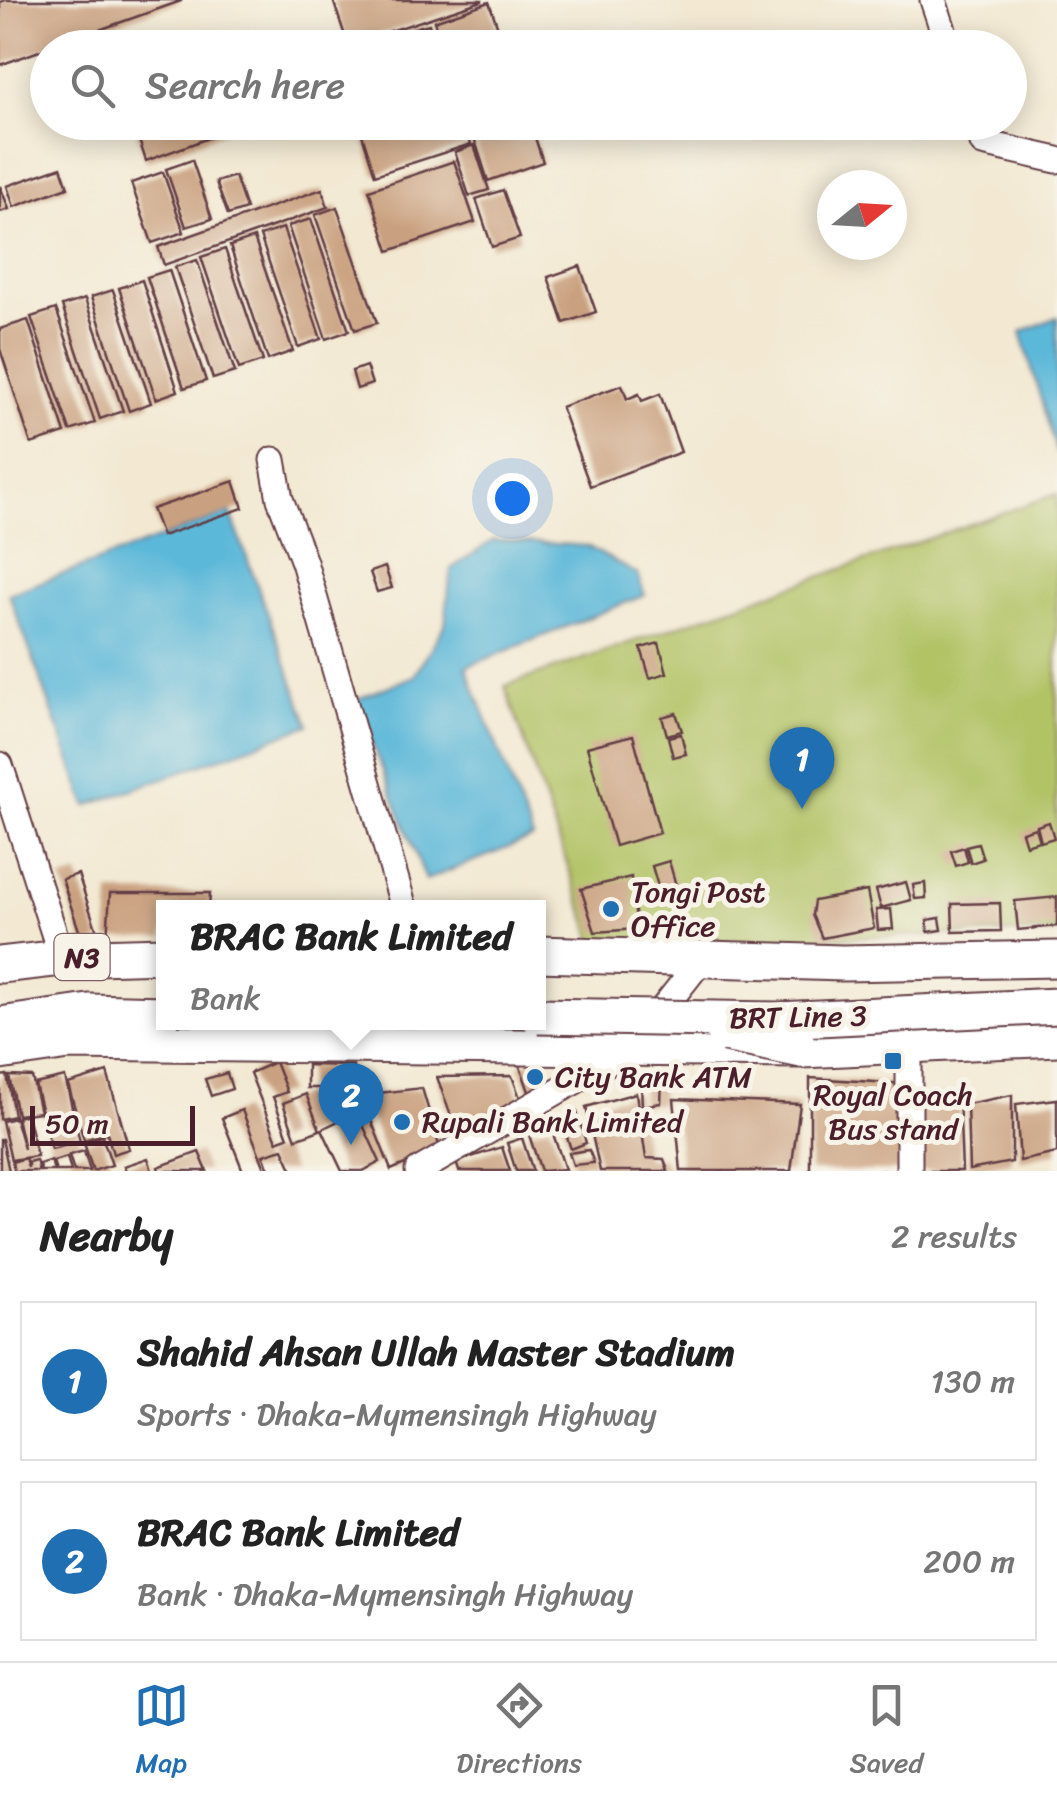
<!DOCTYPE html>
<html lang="en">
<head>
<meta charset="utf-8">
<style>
  :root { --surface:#fff; --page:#f2f2f2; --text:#222; --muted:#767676; --line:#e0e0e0; --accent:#1f6fb2 }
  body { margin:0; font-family:Sriracha,sans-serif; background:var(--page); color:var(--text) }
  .compass { position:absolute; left:817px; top:170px; width:90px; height:90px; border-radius:50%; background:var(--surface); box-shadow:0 5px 25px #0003; rotate:72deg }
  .scale { position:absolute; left:30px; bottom:25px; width:165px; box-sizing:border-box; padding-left:10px; border:5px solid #4a1f2b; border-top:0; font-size:28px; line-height:35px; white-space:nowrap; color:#4a1f2b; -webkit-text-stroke:8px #f7f3e8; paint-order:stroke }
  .you { position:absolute; left:512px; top:498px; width:35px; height:35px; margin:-25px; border:8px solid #fff; border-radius:50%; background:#1a73e8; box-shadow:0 0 0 15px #1a73e833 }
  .badge { display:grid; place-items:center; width:65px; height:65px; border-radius:50%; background:var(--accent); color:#fff; font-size:32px; font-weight:700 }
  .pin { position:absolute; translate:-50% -82px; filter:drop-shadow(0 2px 5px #0008) }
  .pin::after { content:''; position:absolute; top:52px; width:35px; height:30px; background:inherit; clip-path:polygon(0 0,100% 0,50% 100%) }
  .popup { position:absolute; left:156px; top:900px; width:390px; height:130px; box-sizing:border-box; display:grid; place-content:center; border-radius:0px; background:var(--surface); filter:drop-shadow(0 2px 8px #0005); font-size:32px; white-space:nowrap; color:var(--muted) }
  .popup b { font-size:38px; color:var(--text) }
  .popup::after { content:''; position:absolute; left:50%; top:100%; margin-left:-20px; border:20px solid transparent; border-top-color:var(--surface) }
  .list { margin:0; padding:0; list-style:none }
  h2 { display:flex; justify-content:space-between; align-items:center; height:130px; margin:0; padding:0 40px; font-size:42px }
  h2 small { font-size:32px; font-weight:400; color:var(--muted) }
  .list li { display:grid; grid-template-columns:65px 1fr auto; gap:30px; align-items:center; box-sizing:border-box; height:160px; margin:0 20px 20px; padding:0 20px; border:2px solid var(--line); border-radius:0px }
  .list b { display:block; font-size:38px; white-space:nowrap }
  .list p { margin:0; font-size:32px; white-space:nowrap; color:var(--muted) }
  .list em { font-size:32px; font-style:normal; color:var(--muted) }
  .icon { flex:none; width:55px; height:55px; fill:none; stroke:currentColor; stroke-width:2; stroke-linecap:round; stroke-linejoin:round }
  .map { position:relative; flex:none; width:1057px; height:1171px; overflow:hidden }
  .search { position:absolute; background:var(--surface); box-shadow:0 5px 25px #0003; left:30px; right:30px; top:30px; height:110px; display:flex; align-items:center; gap:25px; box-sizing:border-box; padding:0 35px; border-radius:55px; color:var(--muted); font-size:38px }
  .sheet { height:490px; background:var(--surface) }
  nav { display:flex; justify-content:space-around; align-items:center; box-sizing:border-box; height:140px; border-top:2px solid var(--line); background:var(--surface); font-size:28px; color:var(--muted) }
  nav a { display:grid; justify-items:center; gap:5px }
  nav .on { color:var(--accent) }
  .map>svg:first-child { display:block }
  .green { fill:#b2c366; stroke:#7e7148; stroke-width:2.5 }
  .water { fill:#5bb8d9; stroke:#526c82; stroke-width:2.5 }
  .building { fill:#caa180 }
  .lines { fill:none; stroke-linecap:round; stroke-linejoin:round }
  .minor-casing { stroke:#633d44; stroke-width:29 }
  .highway-casing { stroke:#633d44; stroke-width:39 }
  .minor { stroke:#fff; stroke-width:25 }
  .highway { stroke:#fff; stroke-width:35 }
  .highway-bridge-casing { stroke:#633d44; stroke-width:39; stroke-linecap:butt }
  .highway-bridge { stroke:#fff; stroke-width:35 }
  .poi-dot { fill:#1f6fb2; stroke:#f7f3e8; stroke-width:4 }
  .labels { text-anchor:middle; stroke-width:10; stroke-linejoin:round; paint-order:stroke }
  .shield { fill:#f7f3e8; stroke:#7e5f64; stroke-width:2.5 }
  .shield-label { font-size:28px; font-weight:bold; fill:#4a1f2b }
  .poi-label { font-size:30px; fill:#4a1f2b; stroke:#f7f3e8; text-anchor:start }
  .street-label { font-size:30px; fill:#4a1f2b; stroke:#f7f3e8 }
</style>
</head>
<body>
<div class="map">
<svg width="1057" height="1171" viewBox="0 0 1057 1171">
  <rect width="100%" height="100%" fill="#f7f3e8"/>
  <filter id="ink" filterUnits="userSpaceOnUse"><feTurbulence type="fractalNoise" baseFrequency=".01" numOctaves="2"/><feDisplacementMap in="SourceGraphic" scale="20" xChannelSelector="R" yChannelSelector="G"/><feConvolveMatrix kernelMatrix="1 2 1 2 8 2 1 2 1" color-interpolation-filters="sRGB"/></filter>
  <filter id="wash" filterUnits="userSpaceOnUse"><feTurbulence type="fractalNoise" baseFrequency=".0048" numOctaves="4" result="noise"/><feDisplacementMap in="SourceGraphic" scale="40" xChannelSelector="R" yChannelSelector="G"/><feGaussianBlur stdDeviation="2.25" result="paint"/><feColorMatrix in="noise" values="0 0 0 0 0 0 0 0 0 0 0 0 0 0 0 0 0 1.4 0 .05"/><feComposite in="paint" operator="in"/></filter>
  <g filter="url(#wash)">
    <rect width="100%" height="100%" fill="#f3e9d3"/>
    <!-- green -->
    <path class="green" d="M1057,494V932L595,944L505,686Z"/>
    <!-- water -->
    <g class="water">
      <path d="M1057,317V454L1021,332Z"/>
      <path d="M230,512L309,725L87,806L9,594Z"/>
      <path d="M494,540L587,546L637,574L645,595L466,667L533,838L426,880L355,700L414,676L445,625L451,569Z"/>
    </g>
    <g id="blocks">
      <!-- building -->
      <g class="building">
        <path d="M6,0H181V1L0,65V2Z"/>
        <path d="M333,0H482V1L348,45Z"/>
        <path d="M489,2L505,48H443L434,21Z"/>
        <path d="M429,24L435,45L349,48V46Z"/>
        <path d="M133,122H221L225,132L146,161Z"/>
        <path d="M358,122H464L471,144L375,175Z"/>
        <path d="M469,122H530L543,162L488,181Z"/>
        <path d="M474,145L489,190L469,196L455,152Z"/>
        <path d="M192,160L212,219L186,227L166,169Z"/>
        <path d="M454,161L475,222L389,251L369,190Z"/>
        <path d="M61,167L68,187L14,207L7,186Z"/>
        <path d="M163,172L184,232L152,243L131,183Z"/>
        <path d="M235,176L246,209L228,215L216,182Z"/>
        <path d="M0,186L9,209L0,212Z"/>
        <path d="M322,189L328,207L164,265L158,247Z"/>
        <path d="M503,190L520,238L492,247L476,199Z"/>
        <path d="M337,207L377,323L355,330L315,215Z"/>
        <path d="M311,219L349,331L326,339L288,226Z"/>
        <path d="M283,228L321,339L298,347L260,236Z"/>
        <path d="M254,238L293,351L268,360L230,246Z"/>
        <path d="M225,249L263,361L239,369L201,257Z"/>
        <path d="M197,260L235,372L213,379L175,267Z"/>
        <path d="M580,266L596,312L564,323L548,277Z"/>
        <path d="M169,270L206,381L184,388L147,277Z"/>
        <path d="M142,280L178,391L156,399L119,288Z"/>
        <path d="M113,290L151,403L129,411L91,297Z"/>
        <path d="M85,299L123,411L100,419L62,306Z"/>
        <path d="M56,309L95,423L70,431L31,317Z"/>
        <path d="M28,320L65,433L31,444L0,349V329Z"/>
        <path d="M366,366L372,384L357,389L352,371Z"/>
        <path d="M622,385L627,399L639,394L642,401L660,394L681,452L590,486L561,407Z"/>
        <path d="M234,481L243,508L162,536L152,509Z"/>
        <path d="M385,567L392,588L377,592L370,572Z"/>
        <path d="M659,643L667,673L650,678L641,648Z"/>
        <path d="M676,713L682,731L667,735L662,717Z"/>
        <path d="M681,734L686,754L673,757L668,737Z"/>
        <path d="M633,735L660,833L615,846L587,747Z"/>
        <path d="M1049,822L1054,838L1041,842L1037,826Z"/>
        <path d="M1035,828L1039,841L1026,845L1022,832Z"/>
        <path d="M978,843L983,859L971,863L966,846Z"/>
        <path d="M964,847L968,862L956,866L951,851Z"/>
        <path d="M669,861L679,896L662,900L652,866Z"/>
        <path d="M78,874L100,941L84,946L62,879Z"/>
        <path d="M631,877L637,929L595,932L581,889Z"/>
        <path d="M906,882L911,900L881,908L876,890Z"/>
        <path d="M925,883L926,898L915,899L913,885Z"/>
        <path d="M867,891L874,928L822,938L812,915L814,901Z"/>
        <path d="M110,893H210L209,908H164V938L107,939Z"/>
        <path d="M1057,897V926L1018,930L1015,901Z"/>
        <path d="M1000,903L1001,931L953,932L952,904Z"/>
        <path d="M891,909L893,929L878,930L876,910Z"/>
        <path d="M940,918L942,930L928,932L927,920Z"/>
        <path d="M541,1061L549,1090L531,1097L519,1064Z"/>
        <path d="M275,1062L287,1092L273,1097L288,1137L277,1141L250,1073Z"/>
        <path d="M307,1065L353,1066V1088H307Z"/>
        <path d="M107,1072L129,1149L113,1154L107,1133L84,1140L68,1084Z"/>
        <path d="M227,1073L232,1089L211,1096L205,1079Z"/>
        <path d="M7,1075L14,1116L0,1119V1076Z"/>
        <path d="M9,1076L32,1077L40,1112L17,1115Z"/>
        <path d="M512,1076L523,1106L456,1130L437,1077Z"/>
        <path d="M65,1077L80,1142L51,1149L35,1084Z"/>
        <path d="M810,1078L906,1084L910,1171H810Z"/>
        <path d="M662,1080L661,1103L642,1106L641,1084Z"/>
        <path d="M422,1088L440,1149L391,1170L361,1095Z"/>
        <path d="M636,1093L646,1158L664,1159L668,1171H600L586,1107Z"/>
        <path d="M306,1094L320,1130L296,1139L283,1103Z"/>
        <path d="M959,1094L962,1171H912L914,1096Z"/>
        <path d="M1012,1095V1162L969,1170L967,1104Z"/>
        <path d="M674,1099L800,1104L791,1171H681Z"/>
        <path d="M1057,1099V1153L1020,1161L1016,1104Z"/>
        <path d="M242,1110L266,1171H243L222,1118Z"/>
        <path d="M357,1112L380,1162L363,1171H342L322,1129Z"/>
        <path d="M577,1112L586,1143L571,1149L560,1117Z"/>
        <path d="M27,1114L37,1156L11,1160L2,1121L15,1118L24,1149L17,1117Z"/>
        <path d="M550,1125L565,1169L541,1171L528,1132Z"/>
        <path d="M102,1136L112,1165L93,1171L84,1143Z"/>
        <path d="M522,1138L533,1171H516L507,1143Z"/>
        <path d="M0,1139H2L9,1171H0Z"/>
        <path d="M502,1147L510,1171H459L456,1162Z"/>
        <path d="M283,1149L293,1171H270L263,1155Z"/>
        <path d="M589,1150L594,1163L573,1165L569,1153Z"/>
        <path d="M84,1151L90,1171H74L69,1155Z"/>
        <path d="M199,1152L207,1171H159L158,1167Z"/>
        <path d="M67,1157L71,1171H56L53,1161Z"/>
        <path d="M25,1158L28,1168V1162L36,1160L39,1171H14L12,1162Z"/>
        <path d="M148,1158L152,1171H126L124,1166Z"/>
        <path d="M51,1160L54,1171H41L39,1164Z"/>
      </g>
    </g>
  </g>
  <g filter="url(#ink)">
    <use href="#blocks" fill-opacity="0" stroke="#633d44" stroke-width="2.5"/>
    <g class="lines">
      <!-- minor casing -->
      <g class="minor-casing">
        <g id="minor">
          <path d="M933,0L949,48"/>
          <path d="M976,122L983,143L1057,160"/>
          <path d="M273,460L280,499L304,562L404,908"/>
          <path d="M0,765L62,958"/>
          <path d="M909,1048V1171"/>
          <path d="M418,1171L631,1049L702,959"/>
        </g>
      </g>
      <!-- highway casing -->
      <g class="highway-casing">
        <g id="highway">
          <path d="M538,954L843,963L1057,959"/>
          <path d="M0,965L62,958L164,955"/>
          <path d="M0,1025L89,1012L164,1014"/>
          <path d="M0,1052L69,1042L802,1050L1057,1038"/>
        </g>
      </g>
      <!-- minor -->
      <use href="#minor" class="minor"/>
      <!-- highway -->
      <use href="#highway" class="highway"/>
      <!-- highway-bridge casing -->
      <g class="highway-bridge-casing">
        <g id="highway-bridge">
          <path d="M538,1016L779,1020L1057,1006"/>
          <path d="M725,1034L802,1050"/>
        </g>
      </g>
      <!-- highway-bridge -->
      <use href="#highway-bridge" class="highway-bridge"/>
    </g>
  </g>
  <!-- markers -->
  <g class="poi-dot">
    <circle cx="611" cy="909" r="10"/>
    <rect x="883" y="1051" width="20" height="20" rx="5"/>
    <circle cx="535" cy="1077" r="10"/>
    <circle cx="402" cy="1122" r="10"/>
  </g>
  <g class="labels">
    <!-- shield labels -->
    <rect class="shield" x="54.5" y="934" width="55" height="46" rx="8"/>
    <g class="shield-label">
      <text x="82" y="967">N3</text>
    </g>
    <!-- poi labels -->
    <g class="poi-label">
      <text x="631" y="902">Tongi Post<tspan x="631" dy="34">Office</tspan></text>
      <text x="555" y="1087">City Bank ATM</text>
      <text x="893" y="1105" text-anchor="middle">Royal Coach<tspan x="893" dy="34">Bus stand</tspan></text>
      <text x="422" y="1132">Rupali Bank Limited</text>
    </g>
    <!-- street labels -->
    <g class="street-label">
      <text transform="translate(798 1017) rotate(-1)" y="10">BRT Line 3</text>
    </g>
  </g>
</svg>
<svg class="compass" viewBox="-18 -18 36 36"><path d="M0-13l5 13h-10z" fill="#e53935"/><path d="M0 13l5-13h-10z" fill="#767676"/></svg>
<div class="scale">50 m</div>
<div class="you"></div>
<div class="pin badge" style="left:802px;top:809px">1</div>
<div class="pin badge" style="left:351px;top:1145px">2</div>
<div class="popup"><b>BRAC Bank Limited</b>Bank</div>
<div class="search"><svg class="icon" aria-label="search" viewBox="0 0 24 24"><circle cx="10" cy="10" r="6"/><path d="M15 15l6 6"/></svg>Search here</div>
</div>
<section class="sheet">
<h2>Nearby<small>2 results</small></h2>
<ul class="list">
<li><span class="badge">1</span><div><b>Shahid Ahsan Ullah Master Stadium</b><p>Sports · Dhaka-Mymensingh Highway</p></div><em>130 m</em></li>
<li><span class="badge">2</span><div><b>BRAC Bank Limited</b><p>Bank · Dhaka-Mymensingh Highway</p></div><em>200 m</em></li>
</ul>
</section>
<nav>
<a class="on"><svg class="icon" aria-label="map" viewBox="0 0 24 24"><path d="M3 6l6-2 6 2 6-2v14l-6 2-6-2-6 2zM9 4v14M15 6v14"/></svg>Map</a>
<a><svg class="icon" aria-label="directions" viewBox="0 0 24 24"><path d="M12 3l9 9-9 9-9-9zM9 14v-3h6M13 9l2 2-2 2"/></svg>Directions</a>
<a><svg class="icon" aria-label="saved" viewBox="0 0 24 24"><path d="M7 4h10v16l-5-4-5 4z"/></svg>Saved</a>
</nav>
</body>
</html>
